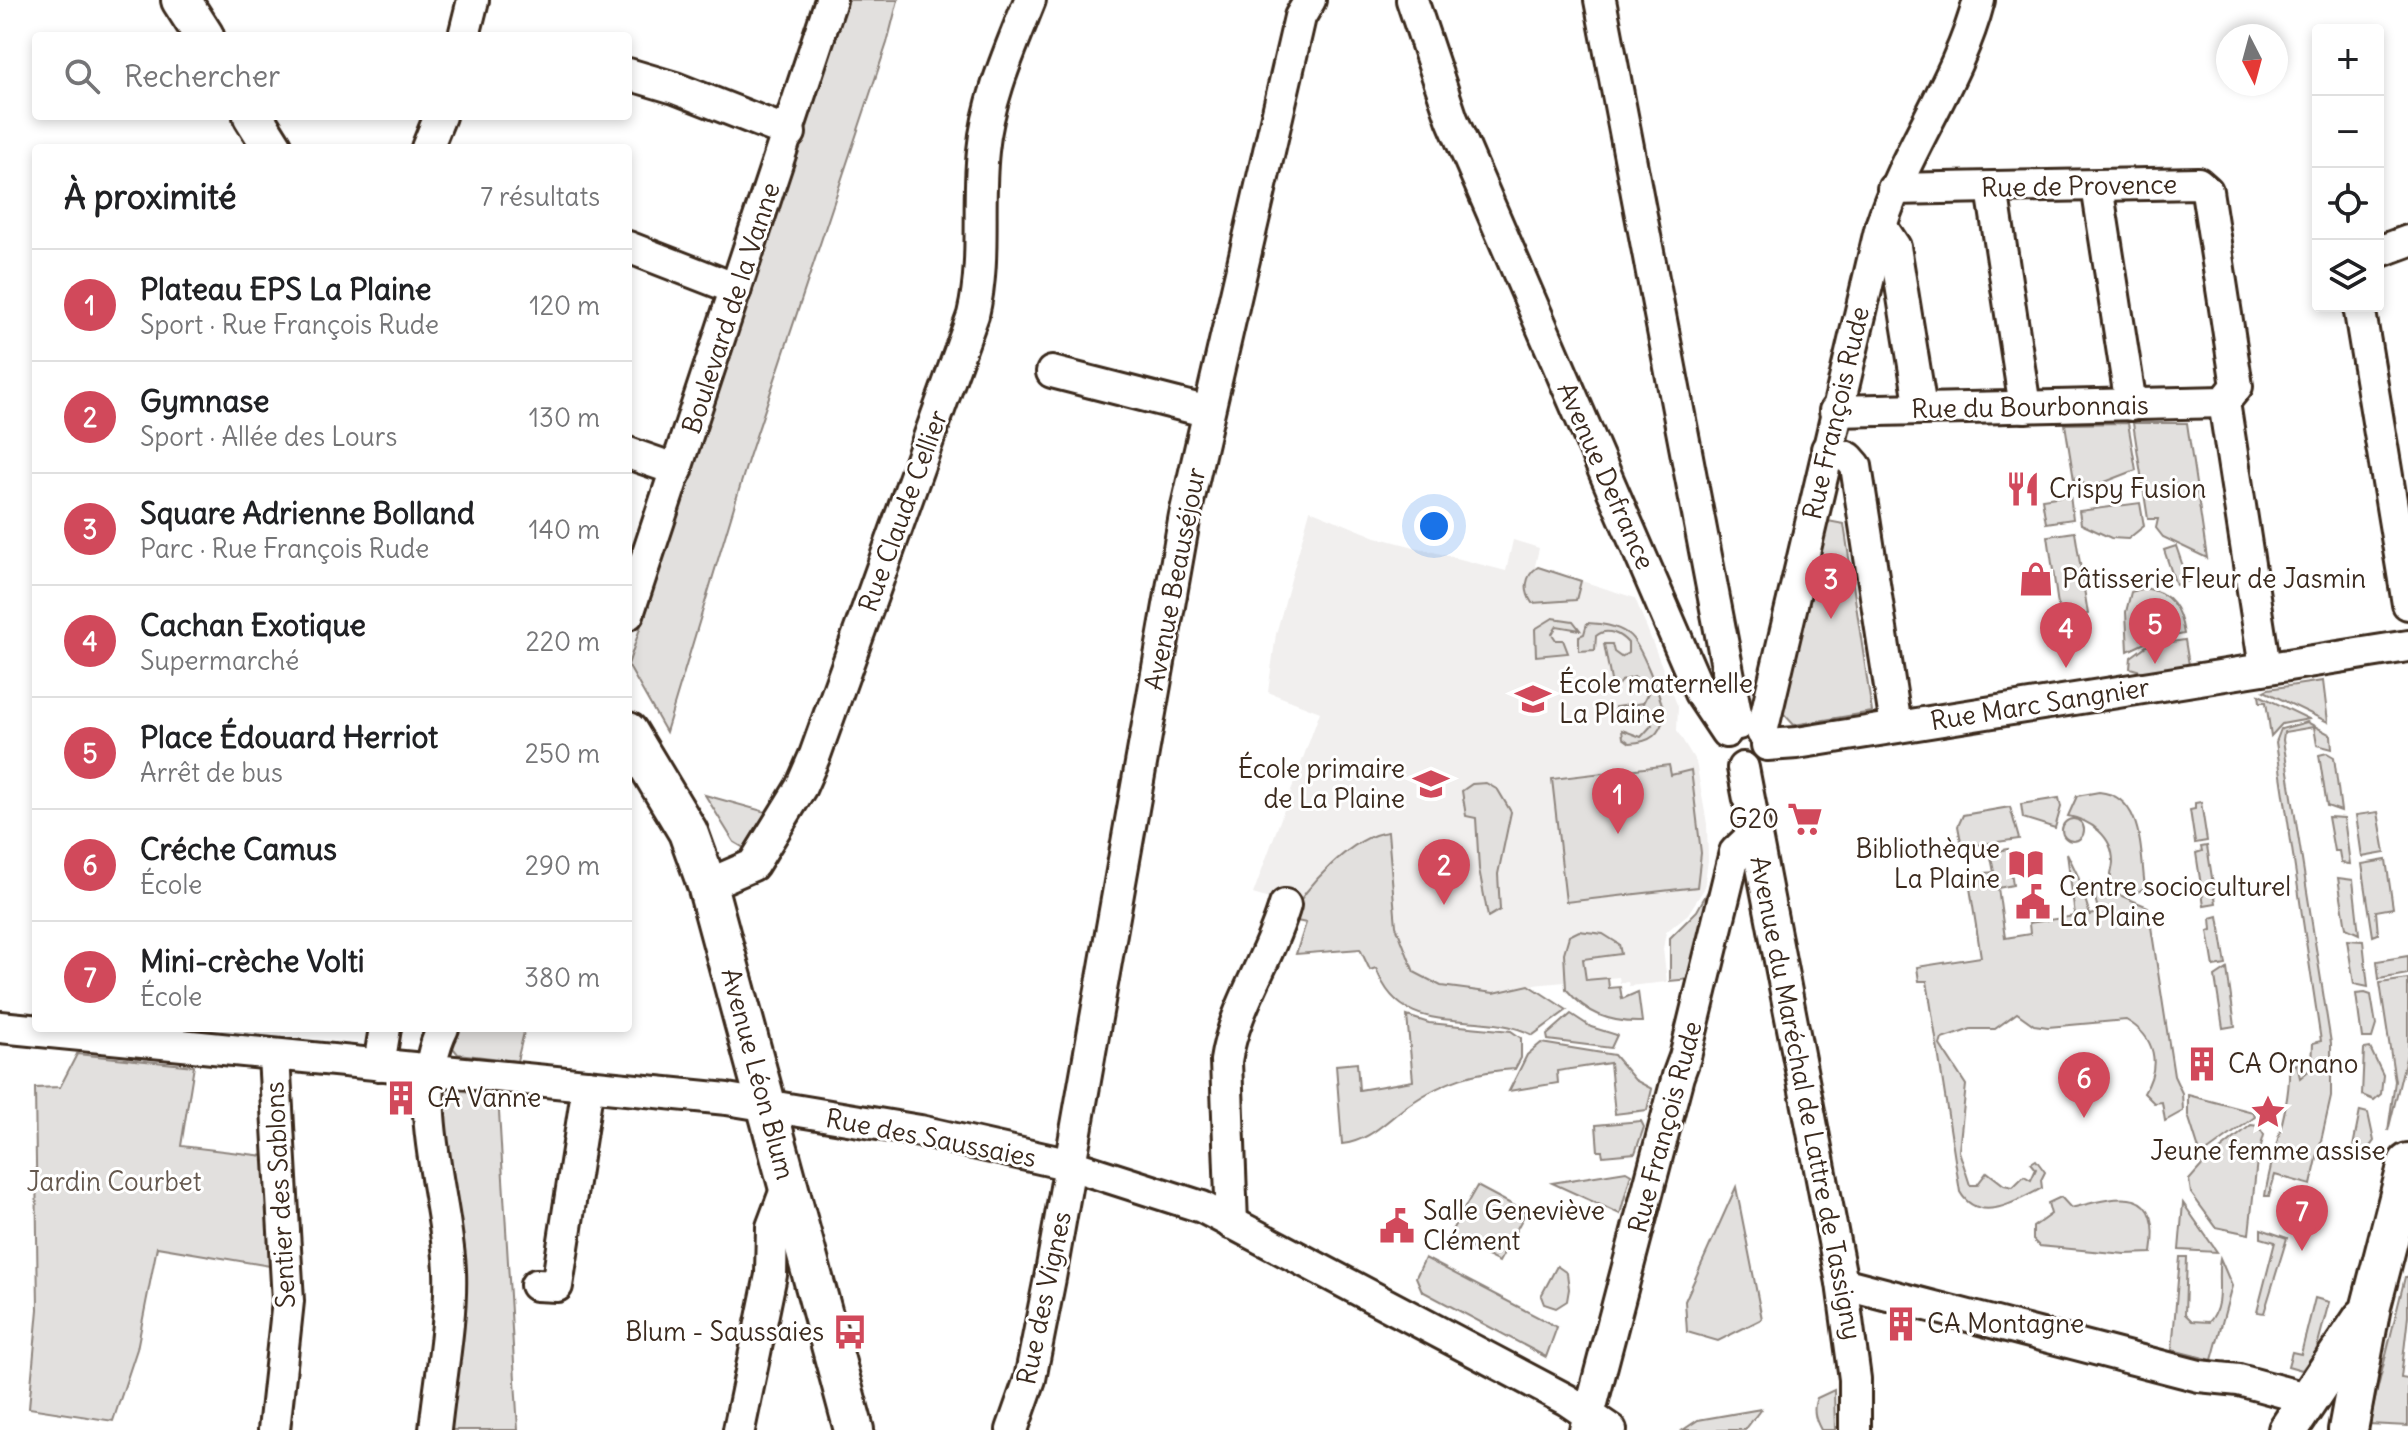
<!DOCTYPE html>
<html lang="fr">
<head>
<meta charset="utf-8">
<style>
  :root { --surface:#fff; --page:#f2f2f2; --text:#202124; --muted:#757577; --line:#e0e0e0; --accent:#d1495b }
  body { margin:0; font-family:Delius,sans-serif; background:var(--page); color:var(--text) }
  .controls { position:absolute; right:24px; top:24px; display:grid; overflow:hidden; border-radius:8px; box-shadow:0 4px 12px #0003 }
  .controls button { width:72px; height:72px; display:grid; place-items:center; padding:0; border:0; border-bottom:2px solid var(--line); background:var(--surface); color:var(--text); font:40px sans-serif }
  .compass { position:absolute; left:2216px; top:24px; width:72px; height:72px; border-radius:50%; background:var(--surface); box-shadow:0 4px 12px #0003; rotate:174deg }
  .you { position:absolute; left:1434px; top:526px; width:28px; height:28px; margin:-20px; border:6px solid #fff; border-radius:50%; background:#1a73e8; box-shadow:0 0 0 12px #1a73e833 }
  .badge { display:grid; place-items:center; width:52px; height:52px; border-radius:50%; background:var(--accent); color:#fff; font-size:26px; font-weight:700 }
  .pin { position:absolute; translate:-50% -66px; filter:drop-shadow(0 2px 4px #0008) }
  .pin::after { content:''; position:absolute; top:42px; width:28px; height:24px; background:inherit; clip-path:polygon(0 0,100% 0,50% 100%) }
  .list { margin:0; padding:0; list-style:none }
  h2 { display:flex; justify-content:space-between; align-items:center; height:104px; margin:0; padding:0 32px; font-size:34px }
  h2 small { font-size:26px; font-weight:400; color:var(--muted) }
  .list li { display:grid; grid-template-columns:52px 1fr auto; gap:24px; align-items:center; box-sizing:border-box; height:112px; padding:0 32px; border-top:2px solid var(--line) }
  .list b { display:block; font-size:30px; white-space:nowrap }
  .list p { margin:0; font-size:26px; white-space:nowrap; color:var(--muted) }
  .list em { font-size:26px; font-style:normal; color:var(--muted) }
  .icon { flex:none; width:44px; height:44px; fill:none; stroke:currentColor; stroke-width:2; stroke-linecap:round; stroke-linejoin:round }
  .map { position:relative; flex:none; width:2408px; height:1430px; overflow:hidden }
  .search { position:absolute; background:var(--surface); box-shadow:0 4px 12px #0003; left:32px; top:32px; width:600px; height:88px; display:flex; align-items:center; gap:20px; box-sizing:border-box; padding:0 28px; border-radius:8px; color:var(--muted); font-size:30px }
  .panel { position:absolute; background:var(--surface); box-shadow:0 4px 12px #0003; left:32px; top:144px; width:600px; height:888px; border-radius:8px }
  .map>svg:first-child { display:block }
  .built { fill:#f1efee }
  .green { fill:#e2e0de; stroke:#8e857e; stroke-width:2 }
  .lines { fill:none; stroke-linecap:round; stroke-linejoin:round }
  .minor-casing { stroke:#3b2a1e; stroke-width:36 }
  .major-casing { stroke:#3b2a1e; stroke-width:44 }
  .minor { stroke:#fff; stroke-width:30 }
  .major { stroke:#fff; stroke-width:38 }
  .labels { text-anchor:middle; stroke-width:6; stroke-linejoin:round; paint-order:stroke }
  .street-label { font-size:26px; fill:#3b2a1e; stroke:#fff }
  .poi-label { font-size:26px; fill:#3b2a1e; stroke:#fff; text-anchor:start }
  .park-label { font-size:26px; fill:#65584e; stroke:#fff }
</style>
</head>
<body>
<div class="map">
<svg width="2408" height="1430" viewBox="0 0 2408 1430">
  <rect width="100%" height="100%" fill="#fff"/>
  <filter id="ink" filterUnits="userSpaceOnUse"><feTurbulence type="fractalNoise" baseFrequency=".0125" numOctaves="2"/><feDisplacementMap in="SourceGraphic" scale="16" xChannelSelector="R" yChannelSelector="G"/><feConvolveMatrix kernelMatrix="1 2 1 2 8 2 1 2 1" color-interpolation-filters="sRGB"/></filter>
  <g filter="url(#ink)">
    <!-- built -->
    <path class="built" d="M1310,510L1376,537L1506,571L1513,540L1539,548L1535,566L1635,598L1678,707L1677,731L1696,762L1707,824L1708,860L1704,889L1688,914L1666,932L1663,949L1667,982L1629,986L1628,982L1620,983L1619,977L1522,986L1494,995L1441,989L1423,982L1295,907L1253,894L1320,712L1268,692L1276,634Z"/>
    <!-- green -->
    <g class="green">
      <path d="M845,0H898L887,43L748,460L666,732L628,665Z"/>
      <path d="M2128,423L2136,470L2092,487L2074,480L2065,424Z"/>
      <path d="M2133,423H2187L2207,558L2163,537L2156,528L2158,519H2148Z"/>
      <path d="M2070,495L2073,519L2046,523L2042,499Z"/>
      <path d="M2140,503L2144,526L2128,539L2111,538L2081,524L2079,511Z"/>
      <path d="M1828,521L1844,524L1872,712L1794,725L1782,712Z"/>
      <path d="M2075,532L2088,614L2060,619L2048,536Z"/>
      <path d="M2176,546L2188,581L2176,585L2164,550Z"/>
      <path d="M1538,567L1581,581L1576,600L1532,603C1524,591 1524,576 1538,567Z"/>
      <path d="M2144,588C2171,592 2180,608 2184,634L2147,642L2128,651L2126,612L2131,592Z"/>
      <path d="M1553,618L1573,621L1580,630L1557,626L1552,634L1556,640H1563L1568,653L1536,656L1535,629Z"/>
      <path d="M1587,623C1602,624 1615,625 1628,634C1641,643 1660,697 1665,714C1660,735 1651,742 1630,743L1623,738L1622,730L1641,737L1652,725L1647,713H1615V707L1643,703L1648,693L1635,677L1621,681L1613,691L1604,644H1612L1614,652L1621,657L1628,653V643C1620,634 1607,627 1596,636L1595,650L1579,651V636L1584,634Z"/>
      <path d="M2185,640L2189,665L2144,672L2130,668L2131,657L2146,646Z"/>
      <path d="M2323,681L2328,722L2264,691L2268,689Z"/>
      <path d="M2259,695L2309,719L2282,724L2271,736L2266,702H2260Z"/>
      <path d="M2307,722L2331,735L2332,749L2317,745L2314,727L2284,732L2283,740L2331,1043V1097L2311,1185L2275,1175L2269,1196H2265C2271,1153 2291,1109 2289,1066L2297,1064L2300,1078L2312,1068L2313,1043L2321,1041L2276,742L2281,729Z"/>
      <path d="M2327,753L2334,757L2341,811L2327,806L2319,755Z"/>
      <path d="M1669,765L1671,775L1691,770L1701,853L1697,887L1566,902L1552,779Z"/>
      <path d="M1486,783L1498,790L1511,812L1498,874L1500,910L1488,917L1479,869L1476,818L1466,816L1462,791L1472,784Z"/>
      <path d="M2099,792C2144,796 2140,853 2145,887L2138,892L2112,886C2108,877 2113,871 2113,862C2113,836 2090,820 2068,816L2077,796Z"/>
      <path d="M705,795L766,812L744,848L734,842Z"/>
      <path d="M2059,798L2061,807L2055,828L2023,818L2021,804Z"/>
      <path d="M2201,802L2207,841L2195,843L2190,810L2195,809V803Z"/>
      <path d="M2010,807L2019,839L1962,847L1958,826L1963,815Z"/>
      <path d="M2378,812L2385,853L2362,857L2356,815Z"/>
      <path d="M2328,817L2344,818L2350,864L2341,863L2339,851H2334Z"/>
      <circle cx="2073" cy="830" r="11"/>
      <path d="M1388,832L1396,926L1414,972L1441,986L1494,993L1529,985L1567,1010L1533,1035C1476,1006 1403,1044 1376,968L1370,970L1360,949L1296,954L1306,923L1288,919C1306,887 1351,836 1388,832Z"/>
      <path d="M2207,846L2216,903L2204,905L2196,853L2202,851L2201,847Z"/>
      <path d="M2008,849L2013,885L1998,888L2005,938L2030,934L2029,923L2075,916L2067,853L2078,876L2090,915L2099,913L2091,883L2148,907L2174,1076L2182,1093L2183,1111L2165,1121L2162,1102L2154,1103L2144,1093C2161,1065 2156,1037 2126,1020L2048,1027L2034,1025L2017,1013L1995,1029H1971L1942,1039L1940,1045L1966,1085L1959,1151L1970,1185H1977L1987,1172L2004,1185L2013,1187L2024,1176L2031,1180L2036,1169L2031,1163L2036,1160L2045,1172L2041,1180L2042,1188C2017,1201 1979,1225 1960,1192L1927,981H1919L1917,967L1981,957L1968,875L1994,872L1990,852Z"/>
      <path d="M2386,860L2393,908L2376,911L2378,934L2373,936L2362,864Z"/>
      <path d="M2338,878L2353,880L2359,934L2346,928Z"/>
      <path d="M1712,884L1690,979L1670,981V938L1697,911Z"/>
      <path d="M2218,916L2226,965L2214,967L2208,931L2212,930L2211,918Z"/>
      <path d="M1579,931L1603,934L1619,944L1621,954L1583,959L1586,980L1608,978L1609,988L1620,987L1622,999L1638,992L1642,1022C1610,1023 1587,1014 1566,989L1564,953L1569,936Z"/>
      <path d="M2347,940L2363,941L2368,987L2354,984Z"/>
      <path d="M2408,956V974L2379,979L2377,961Z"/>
      <path d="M2227,969L2235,1026L2223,1028L2215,977Z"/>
      <path d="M2408,979V1050L2388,1131L2395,1081L2380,983Z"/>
      <path d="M2365,993L2371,995L2376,1025L2372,1038H2362L2356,994Z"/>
      <path d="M1571,1014L1591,1027L1617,1035L1611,1048L1548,1040L1547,1035Z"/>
      <path d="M1407,1016L1429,1023L1511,1031L1521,1038V1058L1515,1069C1475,1071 1444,1081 1410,1104C1386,1120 1371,1141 1342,1144L1336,1065L1357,1063L1359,1090L1413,1081Z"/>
      <path d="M455,1028H525L517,1061L458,1054L448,1042Z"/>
      <path d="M1541,1043L1614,1055L1635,1080L1652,1089L1647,1110L1615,1114L1610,1063L1557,1071L1558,1083L1509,1091L1527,1055Z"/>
      <path d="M2370,1048L2383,1075L2381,1094L2374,1100L2362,1095L2364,1049Z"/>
      <path d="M77,1054L194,1066L181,1146L264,1156L270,1266L157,1247L137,1349L113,1421L29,1408L38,1309L35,1088L60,1087Z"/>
      <path d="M454,1090L498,1095L518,1430H446L449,1160L444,1099Z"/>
      <path d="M2188,1095L2253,1112L2255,1117L2201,1156L2188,1115Z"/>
      <path d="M2360,1111L2368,1113L2374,1141L2359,1161L2351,1157Z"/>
      <path d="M1641,1121L1644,1127L1635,1153L1603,1156L1602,1151H1598L1596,1125Z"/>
      <path d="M2251,1125L2258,1126L2264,1135L2257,1160L2249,1234L2216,1227L2191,1193L2189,1180L2204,1163Z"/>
      <path d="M1626,1171L1631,1174L1620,1214L1552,1183Z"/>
      <path d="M1477,1186L1526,1212L1499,1262L1448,1237Z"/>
      <path d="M1736,1187L1762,1319L1718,1341L1687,1332L1685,1301Z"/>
      <path d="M2061,1197L2071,1208C2119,1196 2163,1183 2152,1253L2125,1254L2039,1246L2033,1240V1227L2051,1214L2048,1203Z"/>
      <path d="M2183,1203L2217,1252L2179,1250Z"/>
      <path d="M2261,1229L2287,1238L2264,1313L2257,1312L2275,1242L2261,1238Z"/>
      <path d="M2180,1257H2187L2185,1314L2192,1321L2209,1322C2225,1305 2216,1279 2220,1258L2232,1286L2212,1360L2172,1350Z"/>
      <path d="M1425,1258L1557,1327L1546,1357L1422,1291L1416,1277Z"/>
      <path d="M1557,1266L1567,1273L1569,1289L1567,1301L1556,1308L1544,1304L1541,1296Z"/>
      <path d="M2405,1277H2408V1316L2401,1378L2408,1379V1426L2369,1424Z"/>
      <path d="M2315,1298L2329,1302L2316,1351L2302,1370L2288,1366L2292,1352L2301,1354Z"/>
      <path d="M1834,1390L1835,1430H1821C1815,1419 1812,1410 1817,1398Z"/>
      <path d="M1761,1409L1745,1430H1683L1698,1420Z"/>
    </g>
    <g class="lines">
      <!-- minor casing -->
      <g class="minor-casing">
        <g id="minor">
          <path d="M1412,0L1452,119L1700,693L1726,732"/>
          <path d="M1600,0L1738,724"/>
          <path d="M464,36L473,0"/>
          <path d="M628,74L675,88L790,133"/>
          <path d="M427,148L440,116"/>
          <path d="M2097,186L2131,405"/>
          <path d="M1992,188L2025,407"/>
          <path d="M1893,189L2198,183L2207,191L2237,386L2224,402L2265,668"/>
          <path d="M1881,226L1895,247L1921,409"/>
          <path d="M628,247L736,289"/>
          <path d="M2378,252L2408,241"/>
          <path d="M2359,306L2408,604"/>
          <path d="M1052,372L1197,409"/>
          <path d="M1835,411L2224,402"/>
          <path d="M1827,449L1849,458L1856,466L1896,726"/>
          <path d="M628,453L677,470"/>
          <path d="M628,614L831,0"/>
          <path d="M1762,732L1881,226C1906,148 1959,79 1979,0"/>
          <path d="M1767,745L1797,743L2408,646"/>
          <path d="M1743,768L1842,1283L1855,1379V1430"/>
          <path d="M707,885L753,865L801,787L815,755L973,315C986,260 977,207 983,151C988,98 1011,48 1030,0"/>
          <path d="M0,1027L727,1099L920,1131L1071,1165L1202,1207L1567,1400L1611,1430"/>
          <path d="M274,1056L288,1301L274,1430"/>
          <path d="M379,1065L385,1028"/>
          <path d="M1232,1224L1226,1061C1234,1007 1270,958 1285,905"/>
          <path d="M1842,1283L2199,1376L2239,1380L2309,1399"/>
          <path d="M536,1285L557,1286L588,1085"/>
          <path d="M435,1430C440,1381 452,1319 450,1271C447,1196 408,1097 443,1028"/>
          <path d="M739,1430L771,1275L772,1227L788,1184"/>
          <path d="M1012,1430L1030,1379L1050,1278L1185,515L1300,17L1310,0"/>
          <path d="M1585,1430L1678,1076L1685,1057L1735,852L1756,832"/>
        </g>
      </g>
      <!-- major casing -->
      <g class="major-casing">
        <g id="major">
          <path d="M181,0L204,36"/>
          <path d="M253,116L273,148"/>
          <path d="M628,732L688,832L707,885L854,1430"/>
          <path d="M2288,1430L2363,1318"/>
          <path d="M2348,1430L2371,1306L2408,1163"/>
        </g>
      </g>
      <!-- minor -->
      <use href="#minor" class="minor"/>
      <!-- major -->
      <use href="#major" class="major"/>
    </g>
  </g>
  <!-- icons -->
  <defs>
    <g id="restaurant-bare" transform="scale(2.76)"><path d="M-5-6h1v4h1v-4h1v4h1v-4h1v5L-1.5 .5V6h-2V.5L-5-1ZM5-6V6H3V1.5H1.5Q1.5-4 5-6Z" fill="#d1495b" stroke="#fff" stroke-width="2.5" paint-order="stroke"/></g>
    <g id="shop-bare" transform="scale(2.76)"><path d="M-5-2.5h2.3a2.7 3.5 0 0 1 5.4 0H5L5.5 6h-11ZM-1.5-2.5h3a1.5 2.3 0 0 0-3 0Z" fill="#d1495b" stroke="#fff" stroke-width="2.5" paint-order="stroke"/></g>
    <g id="school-bare" transform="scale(2.76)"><path d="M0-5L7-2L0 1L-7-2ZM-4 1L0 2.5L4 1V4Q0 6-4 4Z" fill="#d1495b" stroke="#fff" stroke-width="2.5" paint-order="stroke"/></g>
    <g id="supermarket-bare" transform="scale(2.76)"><path d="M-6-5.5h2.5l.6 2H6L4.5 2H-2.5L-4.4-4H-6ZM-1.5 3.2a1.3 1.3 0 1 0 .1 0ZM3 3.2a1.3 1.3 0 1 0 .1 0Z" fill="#d1495b" stroke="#fff" stroke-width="2.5" paint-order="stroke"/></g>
    <g id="library-bare" transform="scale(2.76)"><path d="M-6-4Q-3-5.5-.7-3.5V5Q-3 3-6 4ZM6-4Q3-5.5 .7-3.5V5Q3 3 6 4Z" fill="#d1495b" stroke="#fff" stroke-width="2.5" paint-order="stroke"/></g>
    <g id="civic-bare" transform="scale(2.76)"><path d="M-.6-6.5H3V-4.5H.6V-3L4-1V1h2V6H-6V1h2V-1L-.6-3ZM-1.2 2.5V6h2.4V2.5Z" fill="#d1495b" stroke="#fff" stroke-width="2.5" paint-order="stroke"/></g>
    <g id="building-bare" transform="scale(2.76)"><path d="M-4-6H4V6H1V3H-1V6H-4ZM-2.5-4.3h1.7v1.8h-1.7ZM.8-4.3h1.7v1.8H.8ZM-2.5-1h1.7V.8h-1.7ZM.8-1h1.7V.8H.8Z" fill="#d1495b" stroke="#fff" stroke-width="2.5" paint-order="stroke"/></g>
    <g id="sight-bare" transform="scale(2.76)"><path d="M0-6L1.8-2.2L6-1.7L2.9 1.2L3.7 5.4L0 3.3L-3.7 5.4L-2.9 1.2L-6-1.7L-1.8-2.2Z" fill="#d1495b" stroke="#fff" stroke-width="2.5" paint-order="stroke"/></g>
    <g id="bus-bare" transform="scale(2.76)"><path d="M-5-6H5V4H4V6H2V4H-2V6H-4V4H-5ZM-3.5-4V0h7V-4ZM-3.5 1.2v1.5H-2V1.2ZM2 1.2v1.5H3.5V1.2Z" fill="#d1495b" stroke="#fff" stroke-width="2.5" paint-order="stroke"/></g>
  </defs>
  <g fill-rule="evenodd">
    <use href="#restaurant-bare" x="2023" y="489"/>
    <use href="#shop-bare" x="2036" y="579"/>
    <use href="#school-bare" x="1533" y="699"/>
    <use href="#school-bare" x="1431" y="784"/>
    <use href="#supermarket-bare" x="1805" y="819"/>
    <use href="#library-bare" x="2026" y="864"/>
    <use href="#civic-bare" x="2033" y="902"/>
    <use href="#building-bare" x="2202" y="1064"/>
    <use href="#building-bare" x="401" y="1098"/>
    <use href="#sight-bare" x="2268" y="1112"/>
    <use href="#civic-bare" x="1397" y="1226"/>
    <use href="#building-bare" x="1901" y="1324"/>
    <use href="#bus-bare" x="850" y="1332"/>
  </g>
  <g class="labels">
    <!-- street labels -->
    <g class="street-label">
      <text transform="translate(2079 186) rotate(-1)" y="9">Rue de Provence</text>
      <text transform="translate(731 308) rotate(-72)" y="9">Boulevard de la Vanne</text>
      <text transform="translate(2030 407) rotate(-1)" y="9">Rue du Bourbonnais</text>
      <text transform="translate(1836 413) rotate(-77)" y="9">Rue François Rude</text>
      <text transform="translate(1606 476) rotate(66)" y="9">Avenue Defrance</text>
      <text transform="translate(903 511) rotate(-70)" y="9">Rue Claude Cellier</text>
      <text transform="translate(1175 579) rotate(-79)" y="9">Avenue Beauséjour</text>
      <text transform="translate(2040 704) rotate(-9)" y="9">Rue Marc Sangnier</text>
      <text transform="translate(758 1074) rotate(75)" y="9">Avenue Léon Blum</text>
      <text transform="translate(1806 1098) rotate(79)" y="9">Avenue du Maréchal de Lattre de Tassigny</text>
      <text transform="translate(1665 1127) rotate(-75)" y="9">Rue François Rude</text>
      <text transform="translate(931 1138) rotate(11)" y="9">Rue des Saussaies</text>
      <text transform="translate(280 1195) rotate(-93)" y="9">Sentier des Sablons</text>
      <text transform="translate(1044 1298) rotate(-78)" y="9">Rue des Vignes</text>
    </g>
    <!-- poi labels -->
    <g class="poi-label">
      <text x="2049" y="498">Crispy Fusion</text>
      <text x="2062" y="588">Pâtisserie Fleur de Jasmin</text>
      <text x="1559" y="693">École maternelle<tspan x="1559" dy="30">La Plaine</tspan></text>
      <text x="1405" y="778" text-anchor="end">École primaire<tspan x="1405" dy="30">de La Plaine</tspan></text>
      <text x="1779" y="828" text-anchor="end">G20</text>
      <text x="2000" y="858" text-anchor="end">Bibliothèque<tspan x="2000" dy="30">La Plaine</tspan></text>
      <text x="2059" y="896">Centre socioculturel<tspan x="2059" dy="30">La Plaine</tspan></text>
      <text x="2228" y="1073">CA Ornano</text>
      <text x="427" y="1107">CA Vanne</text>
      <text x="2268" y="1160" text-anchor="middle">Jeune femme assise</text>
      <text x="1423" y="1220">Salle Geneviève<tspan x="1423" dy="30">Clément</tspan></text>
      <text x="1927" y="1333">CA Montagne</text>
      <text x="824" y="1341" text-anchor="end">Blum - Saussaies</text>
    </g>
    <!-- park labels -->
    <g class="park-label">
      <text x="114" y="1191">Jardin Courbet</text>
    </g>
  </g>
</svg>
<div class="controls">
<button>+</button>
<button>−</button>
<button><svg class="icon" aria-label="locate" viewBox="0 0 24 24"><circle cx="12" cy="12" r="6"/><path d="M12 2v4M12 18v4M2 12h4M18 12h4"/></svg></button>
<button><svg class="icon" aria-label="layers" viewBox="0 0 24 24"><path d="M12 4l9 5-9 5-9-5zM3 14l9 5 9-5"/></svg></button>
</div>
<svg class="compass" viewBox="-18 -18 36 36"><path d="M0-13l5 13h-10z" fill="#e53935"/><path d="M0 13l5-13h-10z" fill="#757577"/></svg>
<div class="you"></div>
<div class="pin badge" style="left:1618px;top:834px">1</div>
<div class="pin badge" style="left:1444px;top:905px">2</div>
<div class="pin badge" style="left:1831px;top:619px">3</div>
<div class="pin badge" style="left:2066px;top:668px">4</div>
<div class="pin badge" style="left:2155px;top:664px">5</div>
<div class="pin badge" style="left:2084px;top:1118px">6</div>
<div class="pin badge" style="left:2302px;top:1251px">7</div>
<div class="search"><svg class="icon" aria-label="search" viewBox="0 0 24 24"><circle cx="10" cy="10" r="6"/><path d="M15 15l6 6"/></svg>Rechercher</div>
<section class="panel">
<h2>À proximité<small>7 résultats</small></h2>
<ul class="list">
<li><span class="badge">1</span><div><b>Plateau EPS La Plaine</b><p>Sport · Rue François Rude</p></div><em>120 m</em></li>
<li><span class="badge">2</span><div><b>Gymnase</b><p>Sport · Allée des Lours</p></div><em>130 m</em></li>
<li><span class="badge">3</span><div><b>Square Adrienne Bolland</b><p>Parc · Rue François Rude</p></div><em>140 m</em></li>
<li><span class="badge">4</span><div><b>Cachan Exotique</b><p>Supermarché</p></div><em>220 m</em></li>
<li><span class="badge">5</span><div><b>Place Édouard Herriot</b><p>Arrêt de bus</p></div><em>250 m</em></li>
<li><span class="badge">6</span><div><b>Créche Camus</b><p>École</p></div><em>290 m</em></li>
<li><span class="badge">7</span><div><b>Mini-crèche Volti</b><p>École</p></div><em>380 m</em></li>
</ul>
</section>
</div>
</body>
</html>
